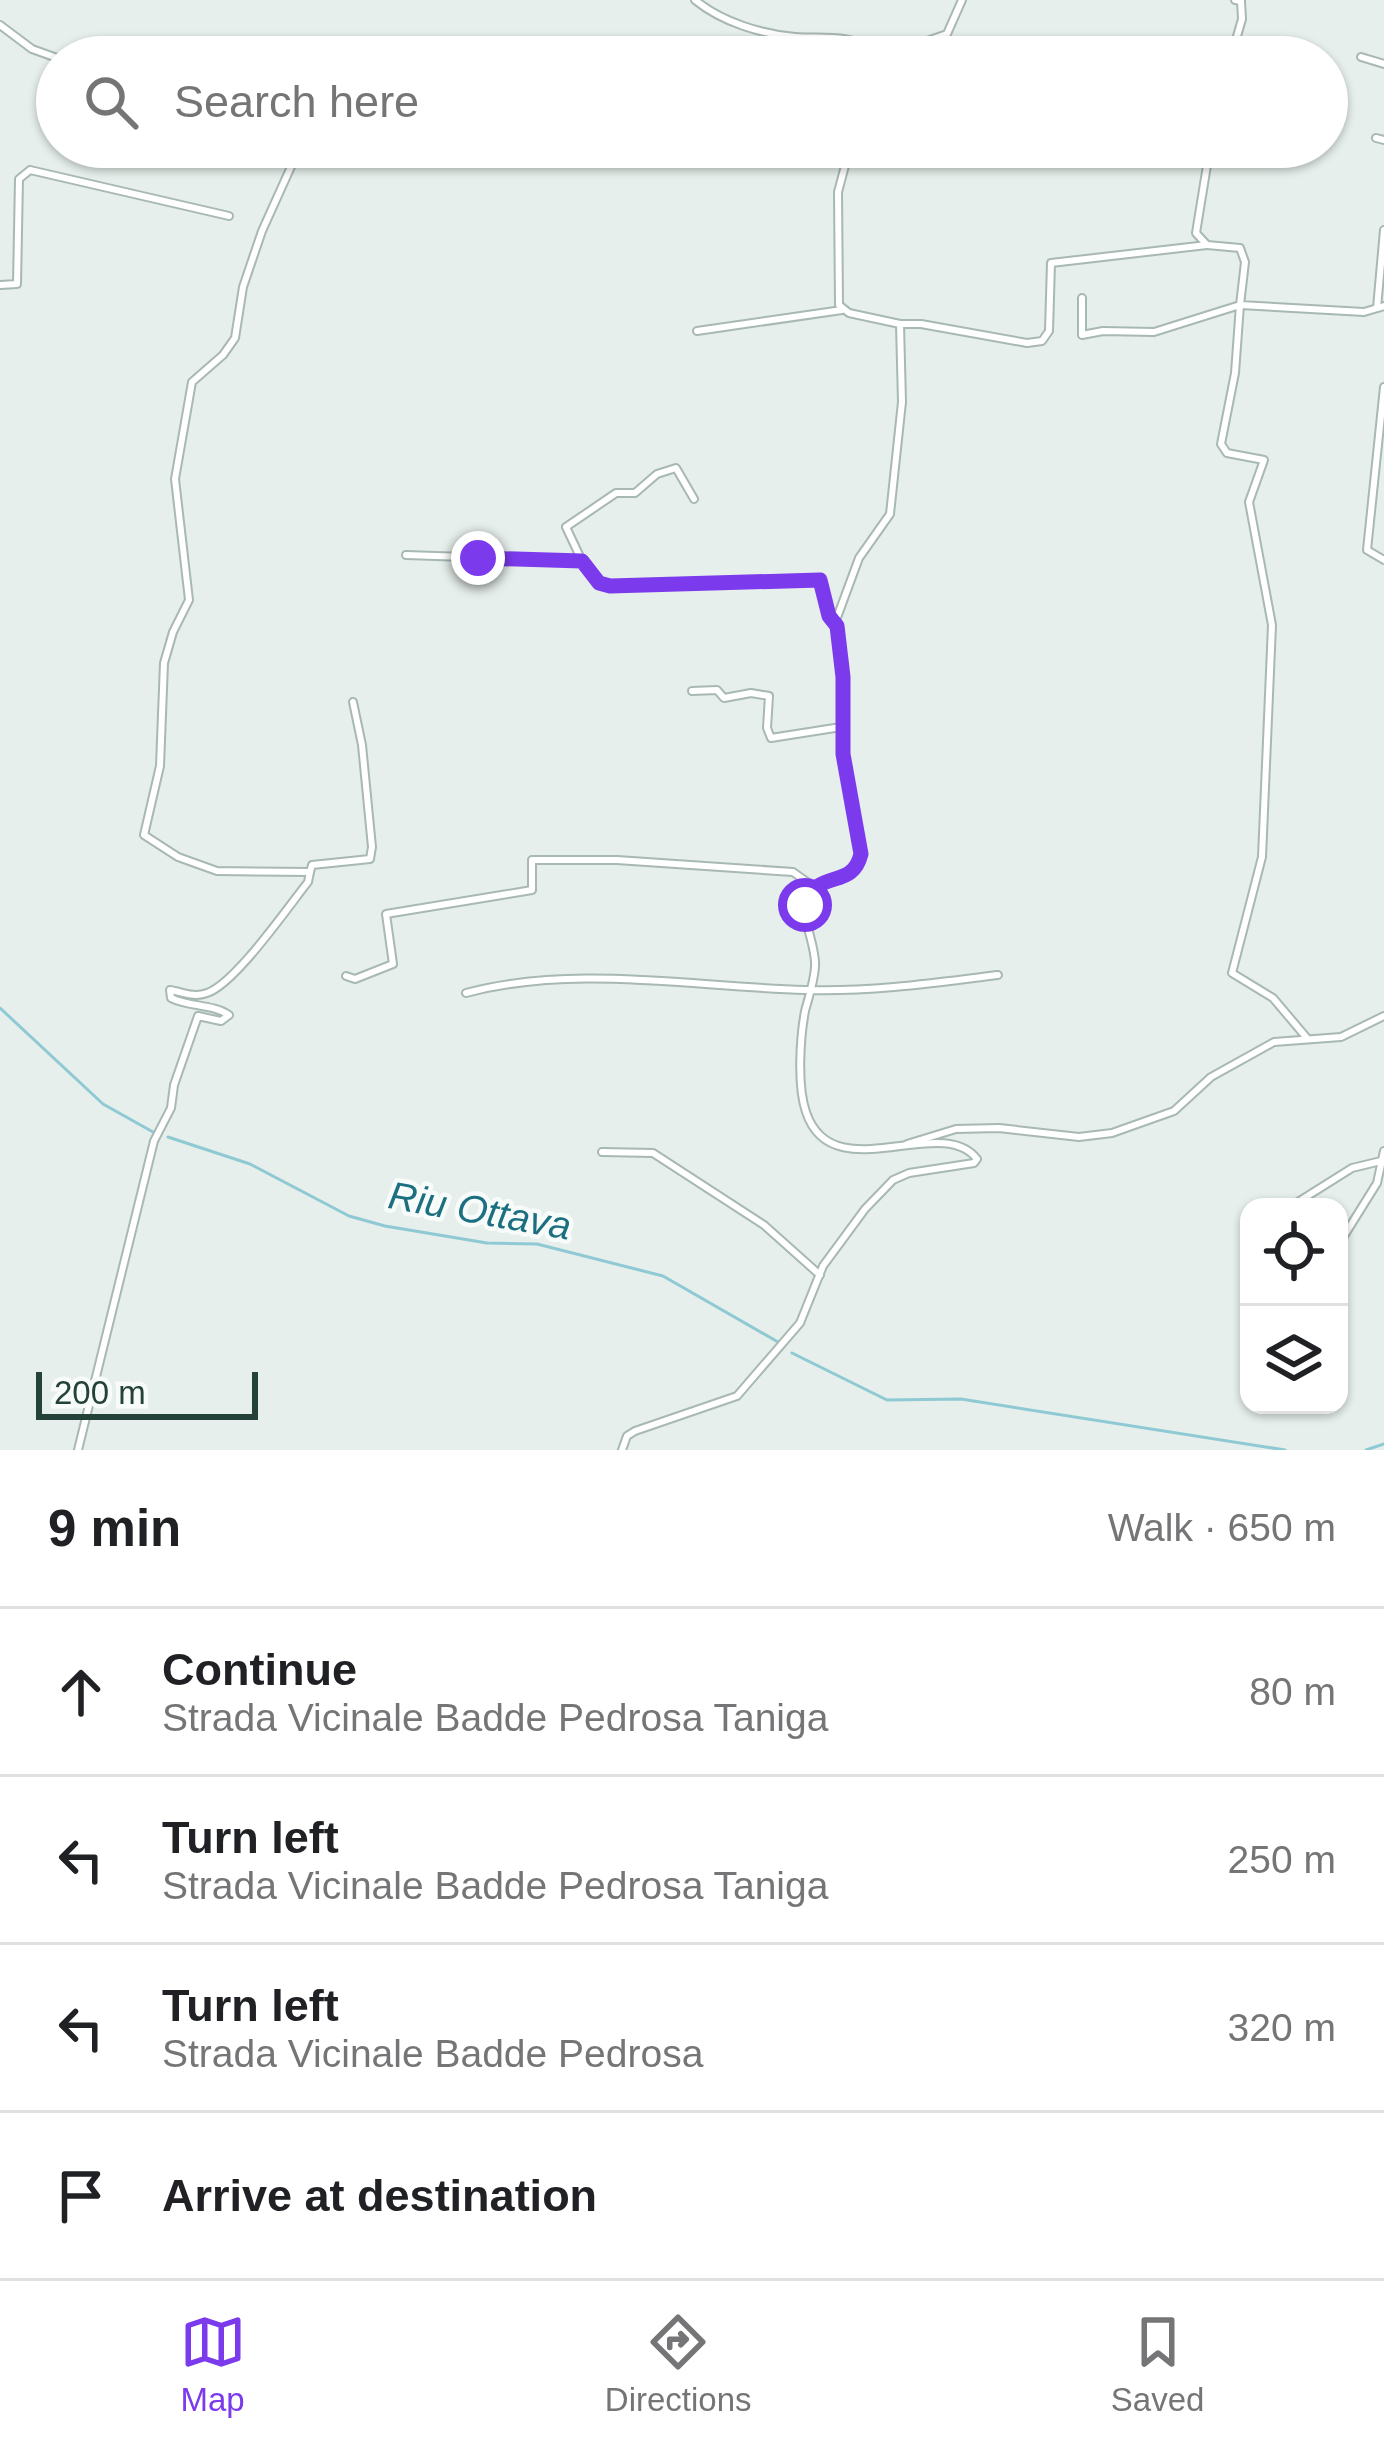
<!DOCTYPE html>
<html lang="en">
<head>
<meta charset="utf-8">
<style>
  :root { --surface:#fff; --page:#f6f6f6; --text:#202124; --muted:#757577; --line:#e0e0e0; --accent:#7c3aed }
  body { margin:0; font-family:Helvetica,sans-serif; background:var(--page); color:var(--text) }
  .controls { position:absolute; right:36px; bottom:36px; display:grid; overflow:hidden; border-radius:24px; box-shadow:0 3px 9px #0004 }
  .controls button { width:108px; height:108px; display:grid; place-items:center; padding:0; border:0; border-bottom:3px solid var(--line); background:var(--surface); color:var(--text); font:60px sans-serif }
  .scale { position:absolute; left:36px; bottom:30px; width:222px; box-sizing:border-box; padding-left:12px; border:6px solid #24423a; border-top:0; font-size:33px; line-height:42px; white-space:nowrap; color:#24423a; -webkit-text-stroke:9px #f7fbf9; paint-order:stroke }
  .stop { position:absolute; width:36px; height:36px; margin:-27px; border:9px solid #7c3aed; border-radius:50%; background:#fff }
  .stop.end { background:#7c3aed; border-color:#fff; box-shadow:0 3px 12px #0008 }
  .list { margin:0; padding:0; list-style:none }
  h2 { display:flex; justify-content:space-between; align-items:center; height:156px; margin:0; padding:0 48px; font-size:51px }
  h2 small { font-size:39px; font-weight:400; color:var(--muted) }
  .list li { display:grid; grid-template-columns:78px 1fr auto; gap:36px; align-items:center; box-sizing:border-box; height:168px; padding:0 48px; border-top:3px solid var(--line) }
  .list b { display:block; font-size:45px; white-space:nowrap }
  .list p { margin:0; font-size:39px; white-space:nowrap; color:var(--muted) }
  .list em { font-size:39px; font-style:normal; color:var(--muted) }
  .icon { flex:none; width:66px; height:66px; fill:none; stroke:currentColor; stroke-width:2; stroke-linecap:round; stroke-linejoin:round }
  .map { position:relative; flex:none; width:1384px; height:1450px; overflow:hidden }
  .search { position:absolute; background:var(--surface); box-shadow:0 3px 9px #0004; left:36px; right:36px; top:36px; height:132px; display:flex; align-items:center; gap:30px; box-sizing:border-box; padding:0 42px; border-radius:66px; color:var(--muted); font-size:45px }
  .sheet { height:828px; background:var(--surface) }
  nav { display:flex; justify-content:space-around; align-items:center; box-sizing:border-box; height:168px; border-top:3px solid var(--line); background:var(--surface); font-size:33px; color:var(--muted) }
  nav a { display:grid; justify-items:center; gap:6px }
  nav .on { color:var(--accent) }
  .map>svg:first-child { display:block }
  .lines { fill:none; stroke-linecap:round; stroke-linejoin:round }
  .stream { stroke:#8ec9d4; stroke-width:3 }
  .street-casing { stroke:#a8b8b2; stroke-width:10 }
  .street { stroke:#fff; stroke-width:6 }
  .route { stroke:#7c3aed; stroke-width:15 }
  .labels { text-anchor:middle; stroke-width:9; stroke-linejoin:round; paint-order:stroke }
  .water-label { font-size:39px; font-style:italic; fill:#1c6f80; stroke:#f7fbf9 }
</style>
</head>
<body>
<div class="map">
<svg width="1384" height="1450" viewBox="0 0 1384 1450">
  <rect width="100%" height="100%" fill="#e6efeb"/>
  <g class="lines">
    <!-- stream -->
    <g class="stream">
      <path d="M0,1008L103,1104L153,1132"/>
      <path d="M168,1137L250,1164L349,1216L385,1226L487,1243L537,1244L663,1276L778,1342"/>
      <path d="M792,1353L887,1400L961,1399L1285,1450"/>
      <path d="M1366,1450L1384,1444"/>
    </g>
    <!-- street casing -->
    <g class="street-casing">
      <g id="street">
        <path d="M695,0C722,22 761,34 795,37C820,39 851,34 871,49L870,57"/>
        <path d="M0,25L32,49L57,58"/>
        <path d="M870,45L907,48L947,34L962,0"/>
        <path d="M1231,57L1242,19L1241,1L1235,0"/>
        <path d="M1361,57L1384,64"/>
        <path d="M1376,138L1384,140"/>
        <path d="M1210,147L1196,233L1207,245L1240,248L1245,262L1240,305L1364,312L1384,306"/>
        <path d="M0,285L17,284L19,179L30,170L229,216"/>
        <path d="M1082,298V335L1103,331L1154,332L1240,305L1235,373L1221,444L1227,453L1264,460L1249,502L1272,625L1262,857L1232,973L1273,998L1306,1037"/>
        <path d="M1377,308L1384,230"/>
        <path d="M900,324H921L1027,343L1042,341L1049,331L1051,263L1207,245"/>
        <path d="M697,331L842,310"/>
        <path d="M1384,387L1367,550L1384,560"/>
        <path d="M406,555L582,561L599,583L610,586L820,580L829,616L835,623"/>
        <path d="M582,561L566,527L616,493H635L657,474L676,468L694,499"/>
        <path d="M692,691L717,690L724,698L751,693L769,696L767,728L771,738L841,727"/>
        <path d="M310,872L312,865L370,859L372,847L362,745L353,702"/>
        <path d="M346,976L355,979L393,964L386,914L532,890V860H617L793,872L814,887"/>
        <path d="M466,993C574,964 694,987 805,990C870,992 934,983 998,975"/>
        <path d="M907,1144L956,1129L999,1128L1079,1137L1112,1133L1174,1111L1211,1077L1274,1042L1341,1037L1384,1016"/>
        <path d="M602,1152L653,1153L764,1225L820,1275"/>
        <path d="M1290,1207L1352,1168L1381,1161"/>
        <path d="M1339,1244L1377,1183L1384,1151"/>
        <path d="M78,1450L154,1141L171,1108L174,1085L198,1016L221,1021L229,1015C213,1004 189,1007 171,998L170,990C183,992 194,998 207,993C235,984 288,907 308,882L310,872L217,871L178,857L144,835L160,766L164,663L173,632L189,600L175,479L192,382L223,355L235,338L243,287L262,231L299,149"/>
        <path d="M622,1450L627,1436L635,1431L737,1396L800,1323L823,1266L865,1209L893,1180L909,1173L974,1163L977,1159C941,1112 832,1191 806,1112C797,1086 800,1038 805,1011C809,996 814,982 815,967C817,945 798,915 808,895C823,867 852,892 861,854L843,754V677L835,623L859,558L890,514L902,402L900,324L849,313L839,305L838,192L850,147"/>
      </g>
    </g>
    <!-- street -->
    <use href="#street" class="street"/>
  </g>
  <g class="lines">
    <!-- route -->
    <path class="route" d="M478,558L582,561L599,583L610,586L820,580L829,616L837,626L843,677V754L861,854C852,891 818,867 805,905"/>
  </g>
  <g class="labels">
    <!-- water labels -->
    <g class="water-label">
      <text transform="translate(480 1210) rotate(10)" y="14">Riu Ottava</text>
    </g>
  </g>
</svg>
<div class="controls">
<button><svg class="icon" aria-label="locate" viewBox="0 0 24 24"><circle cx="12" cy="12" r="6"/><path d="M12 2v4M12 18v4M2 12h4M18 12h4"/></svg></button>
<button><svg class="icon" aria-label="layers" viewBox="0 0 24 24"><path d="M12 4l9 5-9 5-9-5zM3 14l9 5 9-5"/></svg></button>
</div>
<div class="scale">200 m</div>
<div class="stop" style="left:805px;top:905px"></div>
<div class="stop end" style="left:478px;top:558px"></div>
<div class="search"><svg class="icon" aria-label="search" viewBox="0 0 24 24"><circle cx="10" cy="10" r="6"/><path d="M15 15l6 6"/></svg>Search here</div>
</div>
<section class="sheet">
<h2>9 min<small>Walk · 650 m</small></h2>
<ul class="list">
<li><svg class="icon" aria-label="ahead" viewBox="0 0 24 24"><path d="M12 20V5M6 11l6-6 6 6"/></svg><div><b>Continue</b><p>Strada Vicinale Badde Pedrosa Taniga</p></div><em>80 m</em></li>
<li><svg class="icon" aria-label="left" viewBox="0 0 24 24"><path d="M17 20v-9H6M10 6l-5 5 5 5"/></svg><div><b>Turn left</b><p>Strada Vicinale Badde Pedrosa Taniga</p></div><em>250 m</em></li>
<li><svg class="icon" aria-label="left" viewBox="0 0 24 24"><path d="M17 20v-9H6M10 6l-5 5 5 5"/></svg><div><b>Turn left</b><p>Strada Vicinale Badde Pedrosa</p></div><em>320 m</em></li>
<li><svg class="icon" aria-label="arrive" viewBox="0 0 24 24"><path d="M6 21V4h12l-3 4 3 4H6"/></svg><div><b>Arrive at destination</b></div></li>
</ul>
</section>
<nav>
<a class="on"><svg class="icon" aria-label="map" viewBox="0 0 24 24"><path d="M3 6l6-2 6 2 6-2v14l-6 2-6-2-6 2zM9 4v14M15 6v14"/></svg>Map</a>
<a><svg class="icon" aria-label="directions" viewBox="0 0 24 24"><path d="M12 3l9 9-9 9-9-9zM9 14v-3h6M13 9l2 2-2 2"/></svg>Directions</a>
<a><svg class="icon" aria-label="saved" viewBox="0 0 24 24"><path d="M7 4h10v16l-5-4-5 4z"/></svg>Saved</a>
</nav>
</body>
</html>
